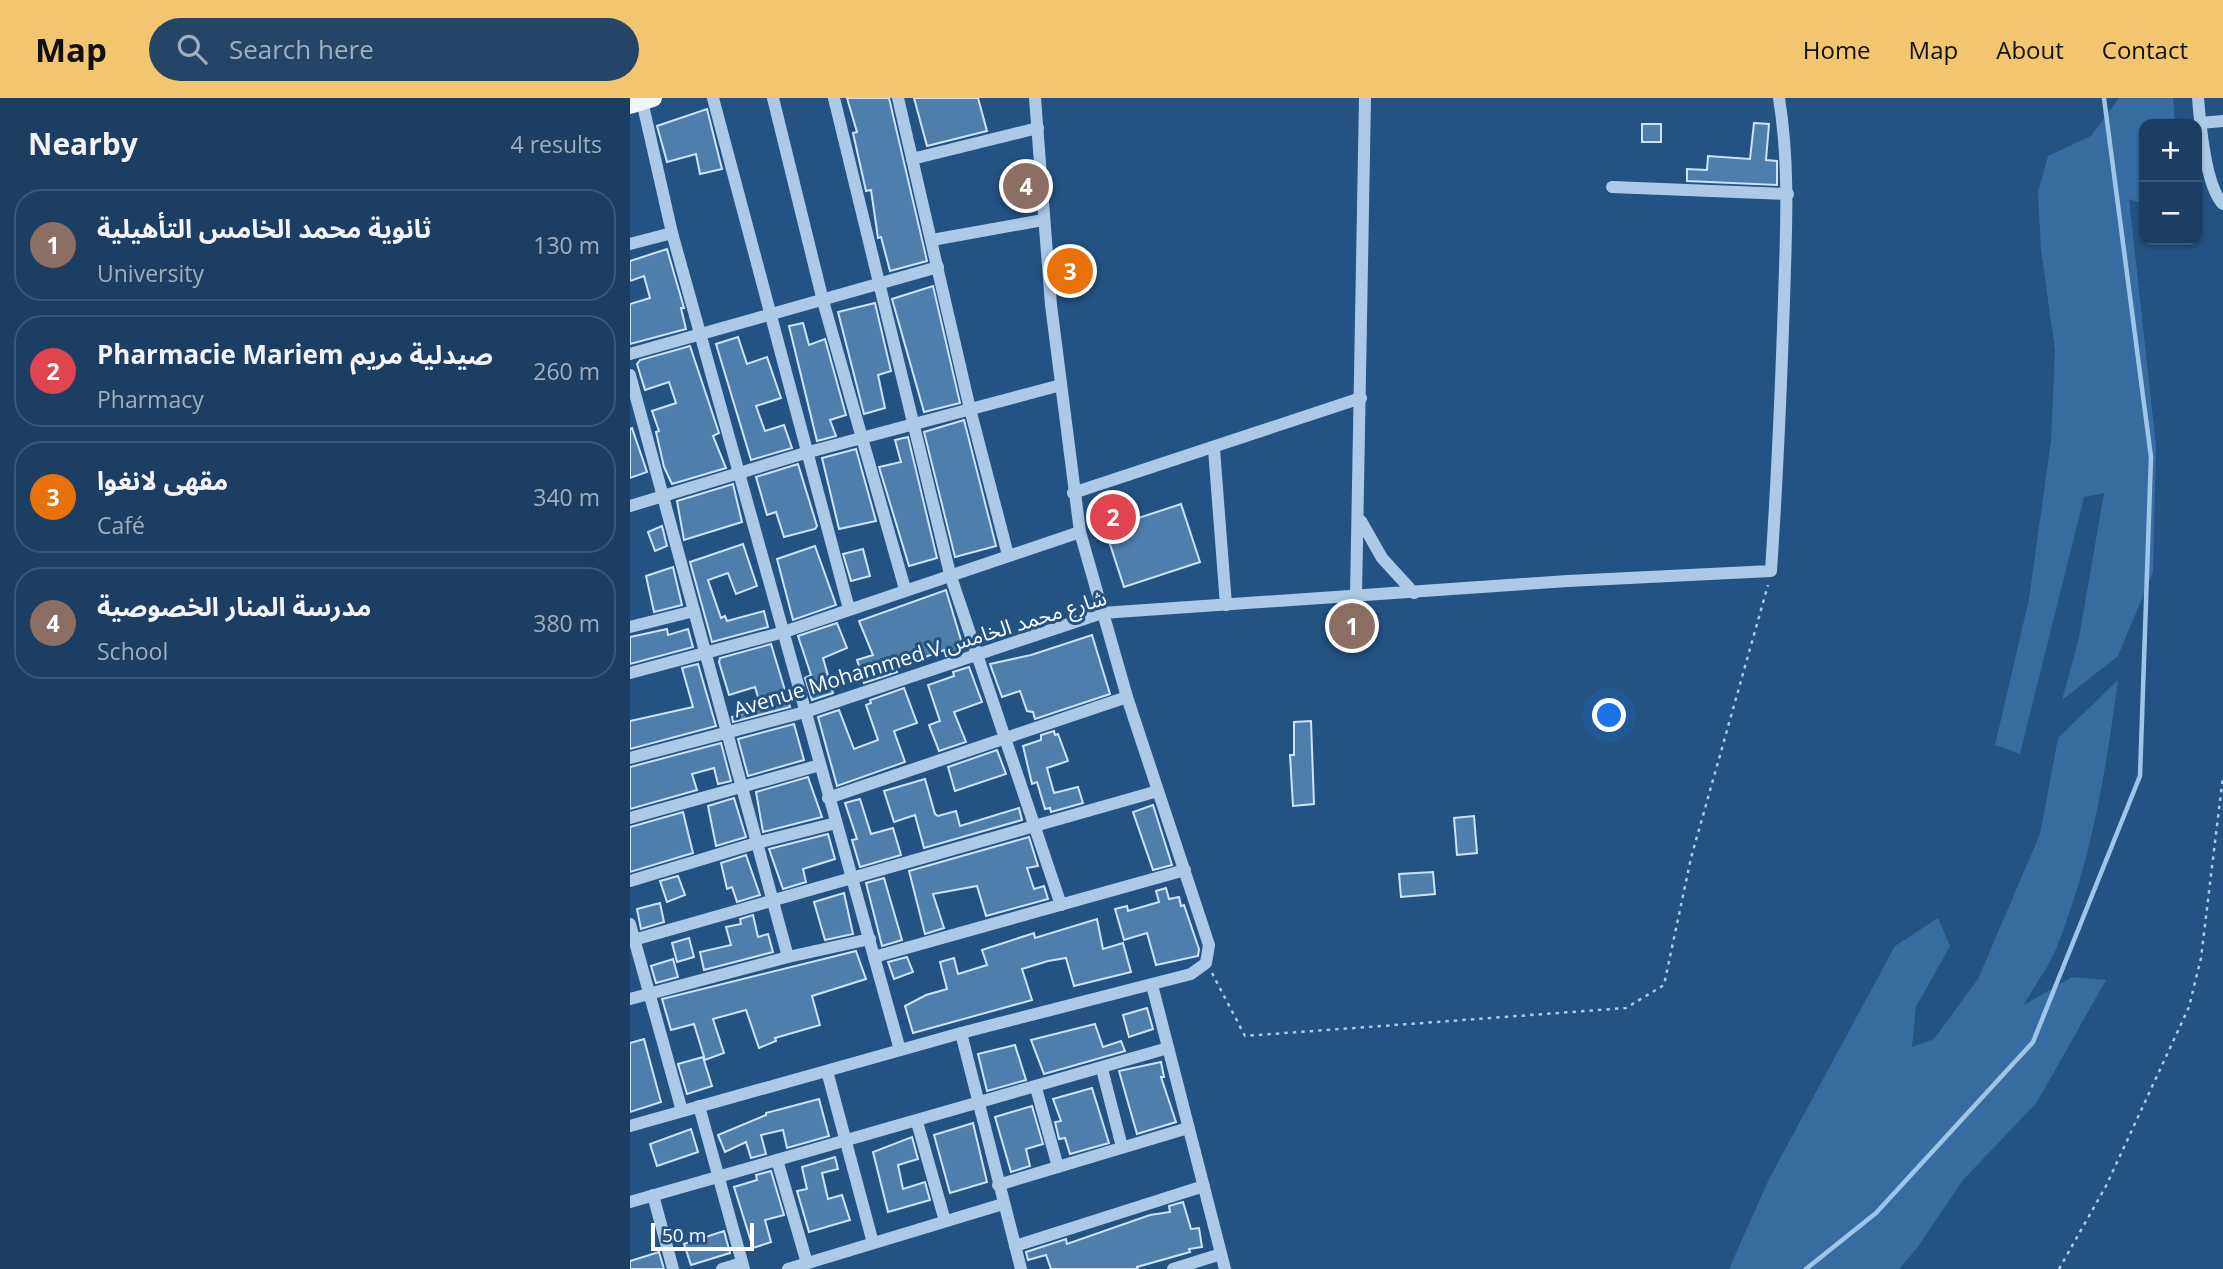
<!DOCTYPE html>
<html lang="en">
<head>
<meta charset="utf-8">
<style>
  :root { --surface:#1b3e62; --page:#244568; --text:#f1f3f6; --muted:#a0aebe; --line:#395777; --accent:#f2c66f }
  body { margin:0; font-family:"Open Sans","Noto Sans Arabic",sans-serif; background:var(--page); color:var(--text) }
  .controls { position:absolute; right:21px; top:21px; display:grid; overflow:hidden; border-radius:14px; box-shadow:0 2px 5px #0004 }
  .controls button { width:63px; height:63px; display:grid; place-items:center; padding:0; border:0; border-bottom:2px solid var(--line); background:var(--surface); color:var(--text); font:35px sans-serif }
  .scale { position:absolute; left:21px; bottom:18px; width:103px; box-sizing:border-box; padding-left:7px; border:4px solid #fff; border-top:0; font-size:19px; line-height:24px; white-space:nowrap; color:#fff; -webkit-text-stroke:5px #245282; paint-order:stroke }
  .you { position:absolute; left:980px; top:618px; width:24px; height:24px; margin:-18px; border:5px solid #fff; border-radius:50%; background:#1a73e8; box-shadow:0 0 0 10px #1a73e833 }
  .badge { display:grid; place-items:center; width:46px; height:46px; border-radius:50%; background:var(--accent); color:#fff; font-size:23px; font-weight:700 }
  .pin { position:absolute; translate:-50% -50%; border:4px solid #fff; box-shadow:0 2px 7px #0006 }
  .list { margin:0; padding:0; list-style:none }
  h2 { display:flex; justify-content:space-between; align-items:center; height:91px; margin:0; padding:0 28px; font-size:30px }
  h2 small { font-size:23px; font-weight:400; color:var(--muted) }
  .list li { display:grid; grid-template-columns:46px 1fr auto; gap:21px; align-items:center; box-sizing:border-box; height:112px; margin:0 14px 14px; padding:0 14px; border:2px solid var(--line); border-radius:28px }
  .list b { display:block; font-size:26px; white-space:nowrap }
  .list p { margin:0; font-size:23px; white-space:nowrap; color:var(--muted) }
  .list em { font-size:23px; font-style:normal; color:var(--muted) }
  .icon { flex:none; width:38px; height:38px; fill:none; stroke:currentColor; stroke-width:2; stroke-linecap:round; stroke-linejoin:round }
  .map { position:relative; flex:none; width:1593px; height:1171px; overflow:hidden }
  header { display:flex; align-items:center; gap:42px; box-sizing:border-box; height:98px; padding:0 35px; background:var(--accent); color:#111 }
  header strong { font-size:33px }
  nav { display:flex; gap:38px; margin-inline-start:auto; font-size:24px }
  .search { width:490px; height:63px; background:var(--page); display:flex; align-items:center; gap:18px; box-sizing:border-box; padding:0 24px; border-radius:38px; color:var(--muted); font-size:26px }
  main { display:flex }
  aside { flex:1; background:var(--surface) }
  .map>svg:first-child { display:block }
  .green { fill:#386ca0 }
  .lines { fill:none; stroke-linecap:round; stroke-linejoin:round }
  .stream { stroke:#a0c5e8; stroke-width:4.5 }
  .building { fill:#507eac; stroke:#cfe3f6; stroke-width:2 }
  .path { stroke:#accae7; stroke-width:2.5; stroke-dasharray:3.5 5; stroke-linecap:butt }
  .minor { stroke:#accae7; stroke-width:12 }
  .major { stroke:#eef5fd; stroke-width:18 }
  .labels { text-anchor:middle; stroke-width:6; stroke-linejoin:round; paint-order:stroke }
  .street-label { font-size:21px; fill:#fff; stroke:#245282 }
</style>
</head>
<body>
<header>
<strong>Map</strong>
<div class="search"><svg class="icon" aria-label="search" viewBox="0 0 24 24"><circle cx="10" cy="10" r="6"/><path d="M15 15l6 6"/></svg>Search here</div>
<nav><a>Home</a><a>Map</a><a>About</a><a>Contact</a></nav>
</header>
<main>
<aside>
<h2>Nearby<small>4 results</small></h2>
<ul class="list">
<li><span class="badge" style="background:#8d6e63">1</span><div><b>ثانوية محمد الخامس التأهيلية</b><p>University</p></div><em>130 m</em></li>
<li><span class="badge" style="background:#e0444e">2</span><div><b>Pharmacie Mariem صيدلية مريم</b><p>Pharmacy</p></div><em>260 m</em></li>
<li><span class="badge" style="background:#e8710a">3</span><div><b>مقهى لانغوا</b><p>Café</p></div><em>340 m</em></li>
<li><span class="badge" style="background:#8d6e63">4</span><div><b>مدرسة المنار الخصوصية</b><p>School</p></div><em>380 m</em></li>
</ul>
</aside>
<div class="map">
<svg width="1593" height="1171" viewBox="0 0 1593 1171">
  <rect width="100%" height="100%" fill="#245282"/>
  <!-- green -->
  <g class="green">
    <path d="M1489,0H1543L1545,26H1514V106L1499,101L1526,348L1523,474L1488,558L1432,602L1449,540L1474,395L1454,399L1390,656L1365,647L1399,501L1421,343L1425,252L1411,152L1408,94L1418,58L1461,38Z"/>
    <path d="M1488,582C1476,673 1461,765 1426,851C1418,870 1404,888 1394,907L1442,879L1476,882L1407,1004L1333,1082L1287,1150L1269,1171H1099L1139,1081L1265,848L1308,820L1320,848L1286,909L1282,949L1304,941L1348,881L1410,736L1428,640Z"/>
  </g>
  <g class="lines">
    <!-- stream -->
    <path class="stream" d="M1176,1171L1246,1115L1403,944L1510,678L1521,359L1474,0"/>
  </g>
  <!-- building -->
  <g class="building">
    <path d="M217,0H259L297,163L260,173L251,139L248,140L241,92L236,93L223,35L227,34Z"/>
    <path d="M284,0H348L357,33L297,48Z"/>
    <path d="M77,11L92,71L70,76L66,56L37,64L27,28Z"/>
    <path d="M1124,25L1139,26L1136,62L1147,63V87L1057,83V71L1077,72L1078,58L1120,61Z"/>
    <rect x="1012" y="26" width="19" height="18"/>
    <path d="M37,151L54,210H51L56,231L0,246V206L20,200L14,178L0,183V163Z"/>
    <path d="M303,188L330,305L294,314L262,201Z"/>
    <path d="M245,205L261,273L248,277L255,310L234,316L208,214Z"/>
    <path d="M173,225L179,247L195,241L216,317L200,322L206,338L187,343L159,228Z"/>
    <path d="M108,239L117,266L137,259L151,300L126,308L135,333L154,327L162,350L121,362L86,246Z"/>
    <path d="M60,248L89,335L83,338L96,370L42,386L34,369L26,334L29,333L22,313L46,305L39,284L15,292L7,266L10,262Z"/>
    <path d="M334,322L366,448L325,459L294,334Z"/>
    <path d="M2,330L17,374L0,380V331Z"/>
    <path d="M278,339L307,460L279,468L249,369L271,364L265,342Z"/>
    <path d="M226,351L246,423L209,431L192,360Z"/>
    <path d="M168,366L187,428L185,431L154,439L146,414L137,417L126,379Z"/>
    <path d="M103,386L112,424L54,442L47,403Z"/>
    <path d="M551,406L570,464L494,489L475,431Z"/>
    <path d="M32,428L37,448L25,453L18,434Z"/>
    <path d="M113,446L127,488L106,496L98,475L78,482L91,520L95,518L97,523L134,513L138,529L82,544L60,464Z"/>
    <path d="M185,448L206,507L163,522L147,461Z"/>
    <path d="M233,451L240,478L221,483L213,456Z"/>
    <path d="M43,469L52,507L24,514L16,478Z"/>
    <path d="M316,492L334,552L316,558L314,552L290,561L288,557L264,565L267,574L234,585L227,562L243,557L229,523Z"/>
    <path d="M207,525L217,550L193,560L203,595L182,602L175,580L181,577L168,538Z"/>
    <path d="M37,531L38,537L58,531L63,549L0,566V539Z"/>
    <path d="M462,537L480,596L405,621L403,614L397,613L390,593L372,599L360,566L401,557Z"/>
    <path d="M141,546L160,609L103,624L102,619L131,609L125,589L99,597L89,564L90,560Z"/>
    <path d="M68,566L86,628L0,651V623L63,609L52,570Z"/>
    <path d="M339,569L352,604L324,614L336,644L309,653L299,627L310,623L298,587L324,578L323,574Z"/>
    <path d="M274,590L287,625L264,633L275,664L207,688L188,619L209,612L224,651L248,642L236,607L241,605L240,602Z"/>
    <path d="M681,623L684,706L663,708L660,657H664V624Z"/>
    <path d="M164,626L174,662L118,678L108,641Z"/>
    <path d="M424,633L425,637L428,636L438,663L417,670L424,695L448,689L453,705L421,714L420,710L415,711L407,684L402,686L393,648L411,642V637Z"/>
    <path d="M91,645L101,683L88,686L84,670L62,676L67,692L0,711V669Z"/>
    <path d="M367,652L376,676L325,693L318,669Z"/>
    <path d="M178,679L192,719L133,734L126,694Z"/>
    <path d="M295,681L305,716L308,718L326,713L330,728L389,710L392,722L294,750L285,717L264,724L254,693Z"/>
    <path d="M104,700L116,739L86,748L78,708Z"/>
    <path d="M230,701L241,736L263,730L271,757L230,769L222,742L227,741L215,705Z"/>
    <path d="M523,707L542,767L523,772L503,714Z"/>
    <path d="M53,714L63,755L0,774V729Z"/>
    <path d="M844,718L847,755L827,757L824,720Z"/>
    <path d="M198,736L205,761L173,771L176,784L153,791L139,751Z"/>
    <path d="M399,739L408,768L397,770L404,791L414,788L418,801L356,818L347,788L303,796L314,830L295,836L279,773Z"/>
    <path d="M116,757L130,797L107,804L102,789L97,791L91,765Z"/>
    <path d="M803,774L805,796L771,799L769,776Z"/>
    <path d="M48,778L55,797L37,804L30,783Z"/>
    <path d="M254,780L272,842L252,848L236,785Z"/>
    <path d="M536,790L539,801L549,799L551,808L554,807L569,851L568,858L526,867L517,835L494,842L485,811L497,808L498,813L529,804L526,793Z"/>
    <path d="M214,795L223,836L195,842L184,804Z"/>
    <path d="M30,805L34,824L11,831L7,811Z"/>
    <path d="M123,817L128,839L138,836L143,854L74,872L70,854L101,847L96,829L111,826L110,821Z"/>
    <path d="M467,821L473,851L493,845L501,874L444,888L436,860L418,863L392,871L402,902L283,935L275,908L296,897L317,891L310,864L324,860L328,876L357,867L352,852L404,835L405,840Z"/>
    <path d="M59,840L64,859L47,864L42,845Z"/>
    <path d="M226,853L236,881L182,898L190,927L145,940L146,943L129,950L116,912L83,921L94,955L75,962L64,926L41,932L32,901Z"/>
    <path d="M277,859L283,874L264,881L258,864Z"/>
    <path d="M43,861L48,879L26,885L21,868Z"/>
    <path d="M517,910L523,931L499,939L493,917Z"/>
    <path d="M465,926L473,949L491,943L495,953L414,976L401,942Z"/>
    <path d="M14,941L31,1004L0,1014V945Z"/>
    <path d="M385,947L396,982L357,993L348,956Z"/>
    <path d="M73,959L82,988L57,996L48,966Z"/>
    <path d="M531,964L534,979H531L546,1024L507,1036L489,973Z"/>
    <path d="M462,990L479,1045L440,1056L435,1040L429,1041L425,1024L431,1023L423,1001Z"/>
    <path d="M189,1001L199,1038L157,1050L153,1032L131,1037L136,1056L121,1060L116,1044L95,1054L88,1037L136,1017V1015Z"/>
    <path d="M402,1008L413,1046L396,1051L400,1068L381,1074L365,1019Z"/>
    <path d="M343,1025L357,1084L320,1095L304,1037Z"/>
    <path d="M61,1031L68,1054L27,1068L20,1046Z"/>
    <path d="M282,1039L288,1061L268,1067L273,1091L295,1084L300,1102L258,1114L243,1054Z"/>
    <path d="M205,1059L208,1071L192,1075L198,1101L212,1097L220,1122L179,1134L167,1093L177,1091L172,1069Z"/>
    <path d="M141,1073L154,1117L135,1122L141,1144L123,1150L104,1089L127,1082L126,1077Z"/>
    <path d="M553,1104L561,1131L569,1130L572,1149L559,1151L560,1154L507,1169L508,1171H421L416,1157L398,1162L396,1154L436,1141L437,1146L520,1117L540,1114L539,1108Z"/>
    <path d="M94,1133L100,1155L61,1167L54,1146Z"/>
    <path d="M29,1154L34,1171H0V1163Z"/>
  </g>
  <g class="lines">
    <!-- path -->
    <g class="path">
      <path d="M582,875L615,938L996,910L1034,887L1061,760L1138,487"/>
      <path d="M1429,1171L1476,1088L1559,909L1571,860L1593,678"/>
    </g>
    <!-- minor -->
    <g class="minor">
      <path d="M83,0L219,511"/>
      <path d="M143,0L193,203L275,491"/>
      <path d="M204,0L320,476L431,807"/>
      <path d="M268,0L340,311L378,457"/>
      <path d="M1568,0C1570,25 1576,89 1593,106"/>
      <path d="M12,3L42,135L270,952"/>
      <path d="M1570,25L1593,23"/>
      <path d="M282,61L408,30"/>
      <path d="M982,89L1158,96"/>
      <path d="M302,142L413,122"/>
      <path d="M0,146L42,135"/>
      <path d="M0,256L308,169"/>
      <path d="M0,277L158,859"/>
      <path d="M584,351L596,507"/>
      <path d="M443,395L731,300"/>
      <path d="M0,408L175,355L431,287"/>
      <path d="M731,423L752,460L784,495"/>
      <path d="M726,498L735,0"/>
      <path d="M0,529L64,513"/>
      <path d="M0,575L154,534L450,434"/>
      <path d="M0,660L175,614L472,515L938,483L1141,473C1147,383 1151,293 1154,202C1156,134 1160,68 1149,0"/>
      <path d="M198,700L497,599"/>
      <path d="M0,720L190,667"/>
      <path d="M0,783L126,745L206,725"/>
      <path d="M0,826L52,1013"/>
      <path d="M0,843L528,693"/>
      <path d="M244,859L555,772"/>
      <path d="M522,887L595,1171"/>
      <path d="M0,901L158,859L240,841"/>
      <path d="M331,935L391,1171"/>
      <path d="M472,971L492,1049"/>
      <path d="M197,973L243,1145"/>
      <path d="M406,990L428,1069"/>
      <path d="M69,1008L114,1171"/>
      <path d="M287,1024L315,1123"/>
      <path d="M0,1028L331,935L561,876L576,865L579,847L497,599L450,434L421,207L405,0"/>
      <path d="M147,1062L177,1165"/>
      <path d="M368,1087L558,1030"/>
      <path d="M23,1097L43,1171"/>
      <path d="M0,1104L538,950"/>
      <path d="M385,1148L574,1088"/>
      <path d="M92,1171L112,1165"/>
      <path d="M158,1171L373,1106"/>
      <path d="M543,1171L591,1156"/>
    </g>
    <!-- major -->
    <path class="major" d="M0,7L23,0"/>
  </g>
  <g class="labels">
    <!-- street labels -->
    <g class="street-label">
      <text transform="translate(290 556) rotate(-17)" y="7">Avenue Mohammed V شارع محمد الخامس</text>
    </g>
  </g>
</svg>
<div class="controls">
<button>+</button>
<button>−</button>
</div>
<div class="scale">50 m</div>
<div class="you"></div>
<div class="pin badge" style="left:722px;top:528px;background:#8d6e63">1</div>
<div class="pin badge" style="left:483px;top:419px;background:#e0444e">2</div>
<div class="pin badge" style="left:440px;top:173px;background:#e8710a">3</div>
<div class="pin badge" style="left:396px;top:88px;background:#8d6e63">4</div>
</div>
</main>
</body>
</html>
